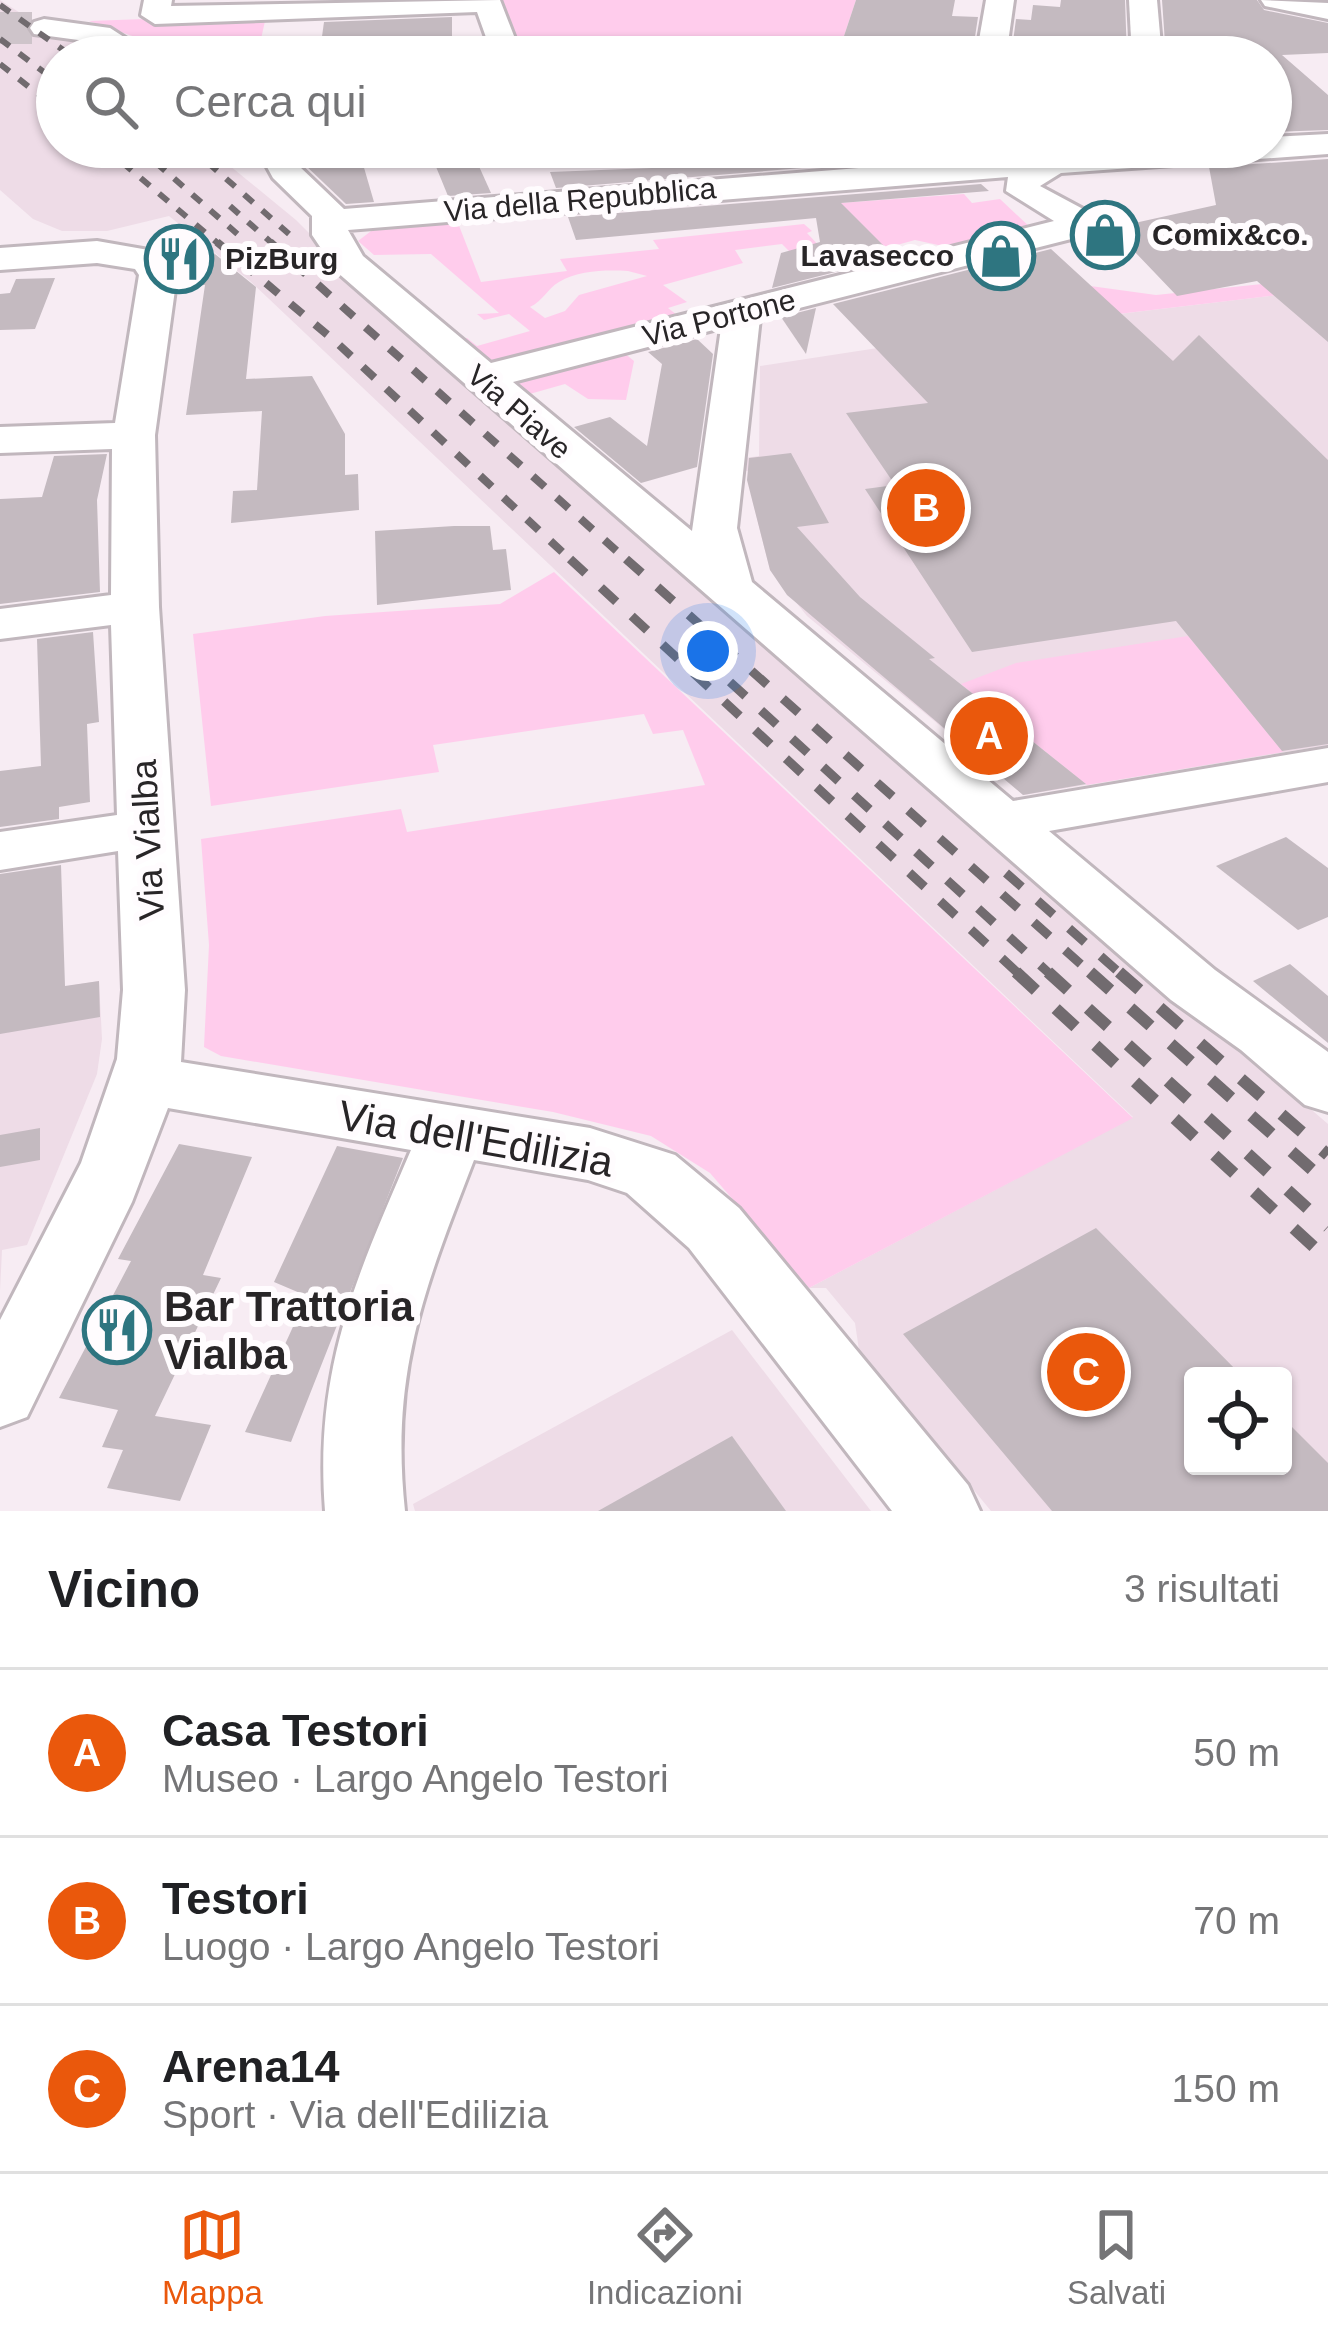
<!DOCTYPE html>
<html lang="it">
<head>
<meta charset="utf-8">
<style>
  :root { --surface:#fff; --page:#f2f2f2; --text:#202124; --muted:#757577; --line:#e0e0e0; --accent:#ea580c }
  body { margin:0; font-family:Helvetica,sans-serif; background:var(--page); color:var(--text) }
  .controls { position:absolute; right:36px; bottom:36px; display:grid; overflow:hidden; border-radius:12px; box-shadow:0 3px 9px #0004 }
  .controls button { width:108px; height:108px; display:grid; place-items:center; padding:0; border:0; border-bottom:3px solid var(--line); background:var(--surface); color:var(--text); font:60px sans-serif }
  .you { position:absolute; left:708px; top:651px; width:42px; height:42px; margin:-30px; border:9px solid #fff; border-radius:50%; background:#1a73e8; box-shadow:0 0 0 18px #1a73e833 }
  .badge { display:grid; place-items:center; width:78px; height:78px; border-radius:50%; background:var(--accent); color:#fff; font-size:39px; font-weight:700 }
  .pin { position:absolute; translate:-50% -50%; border:6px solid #fff; box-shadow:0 3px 12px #0006 }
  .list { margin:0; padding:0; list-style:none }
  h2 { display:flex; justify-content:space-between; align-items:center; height:156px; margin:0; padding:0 48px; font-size:51px }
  h2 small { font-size:39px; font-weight:400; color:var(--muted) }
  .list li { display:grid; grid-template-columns:78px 1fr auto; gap:36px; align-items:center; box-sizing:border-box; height:168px; padding:0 48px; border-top:3px solid var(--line) }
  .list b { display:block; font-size:45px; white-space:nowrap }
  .list p { margin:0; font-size:39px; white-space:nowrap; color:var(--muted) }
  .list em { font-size:39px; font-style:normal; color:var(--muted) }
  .icon { flex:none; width:66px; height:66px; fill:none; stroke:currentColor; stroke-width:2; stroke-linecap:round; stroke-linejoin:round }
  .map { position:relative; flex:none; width:1328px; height:1511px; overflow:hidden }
  .search { position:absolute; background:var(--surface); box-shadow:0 3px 9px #0004; left:36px; right:36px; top:36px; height:132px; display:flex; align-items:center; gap:30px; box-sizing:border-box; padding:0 42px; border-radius:66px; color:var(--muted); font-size:45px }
  .sheet { height:660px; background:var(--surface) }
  nav { display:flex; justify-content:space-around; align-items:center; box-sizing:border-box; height:168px; border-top:3px solid var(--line); background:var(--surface); font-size:33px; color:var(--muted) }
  nav a { display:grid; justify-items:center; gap:6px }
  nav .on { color:var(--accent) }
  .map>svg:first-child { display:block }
  .built { fill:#eedce7; fill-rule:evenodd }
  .green { fill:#ffccec; fill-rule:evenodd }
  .building { fill:#c4bac0 }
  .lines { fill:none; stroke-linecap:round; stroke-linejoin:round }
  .minor-tunnel { stroke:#cec4ca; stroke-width:32; stroke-dasharray:32 16; stroke-linecap:butt }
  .minor-casing { stroke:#c1b7bd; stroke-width:6 }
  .minor { fill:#fff; fill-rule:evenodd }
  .rail-far3 { stroke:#716b6f; stroke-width:6; stroke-dasharray:12 12; stroke-linecap:butt }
  .rail-far2 { stroke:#716b6f; stroke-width:8; stroke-dasharray:16 16; stroke-linecap:butt }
  .rail-far1 { stroke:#716b6f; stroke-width:9; stroke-dasharray:21 21; stroke-linecap:butt }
  .rail { stroke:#716b6f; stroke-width:12; stroke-dasharray:27 27; stroke-linecap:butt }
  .labels { text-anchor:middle; stroke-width:12; stroke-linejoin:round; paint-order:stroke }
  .far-street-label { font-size:30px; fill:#282527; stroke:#fffcfe }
  .far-poi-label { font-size:30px; font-weight:bold; fill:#282527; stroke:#fffcfe; text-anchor:start }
  .street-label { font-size:36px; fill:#282527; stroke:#fffcfe }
  .near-street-label { font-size:42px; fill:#282527; stroke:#fffcfe }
  .near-poi-label { font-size:42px; font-weight:bold; fill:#282527; stroke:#fffcfe; text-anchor:start }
</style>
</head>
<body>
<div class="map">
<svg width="1328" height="1511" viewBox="0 0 1328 1511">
  <rect width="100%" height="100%" fill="#f7ecf3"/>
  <!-- built -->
  <g class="built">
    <path d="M0,0L53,34L92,44L88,57H57V147H207L296,220L355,279L638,529L1328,1124V1511H991L859,1350L855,1323L826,1288H809L1133,1117L250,281L169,216L107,231H62L33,219L0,190ZM1193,1376H1283V1466H1193Z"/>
    <path d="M1328,289V745L1024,795L807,616L770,570L752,499L776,498L768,469L746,471L745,458L759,456L760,366L1035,324Z"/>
    <path d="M99,981L102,1039L97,1074L27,1245L2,1250L0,1291V997Z"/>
    <path d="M732,1330L871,1511H415L413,1504Z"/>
  </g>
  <!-- green -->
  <g class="green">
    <path d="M498,0H856L842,42L693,50L696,57H515Z"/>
    <path d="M145,19L167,25L265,21L257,57H160L141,39L89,21Z"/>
    <path d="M964,194L972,203L1000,199L1033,230L952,248L915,240L821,266L792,254L782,244L735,250L743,263L663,285L687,302L668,308L686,322L490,368L457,341L467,338L477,346L530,331L509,314L484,320L477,314L499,313L431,254L374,255L358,241L379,225L456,218L481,282L567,271L560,259L659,249L653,240L804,224L812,231L807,233L824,251L840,203ZM628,271L647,276L579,295L565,311L545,318L530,307C543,301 547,289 559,282C579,270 606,270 628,271Z"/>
    <path d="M1282,282L1295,293L1034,324L1083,285L1156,295Z"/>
    <path d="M617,347L634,361L626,400L588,399L565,384L512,399L497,379Z"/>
    <path d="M554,572L1133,1118L809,1288L710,1173L651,1136L553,1112L221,1056L204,1047L209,945L201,839L401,809L407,832L705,785L683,730L653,734L644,714L433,745L439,772L211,806L193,634L325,616L500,604Z"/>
    <path d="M1188,636L1283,752L1087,785L961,684L1016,663Z"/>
  </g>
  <!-- building -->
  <g class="building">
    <path d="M856,0H955L952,16L978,17L973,50L842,42Z"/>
    <path d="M1061,0H1125L1127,57H1011L1016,19L1031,20L1033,5L1060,7Z"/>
    <path d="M1162,0H1257L1264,10L1328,23V53L1282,55L1328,95V130L1271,132V57H1166Z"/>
    <path d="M452,17V47L320,51L324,22Z"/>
    <path d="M298,147H358L374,202L346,204L303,163Z"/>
    <path d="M639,147H880L883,151L941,147L951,156L556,188L550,172L652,168Z"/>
    <path d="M473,153L491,193L448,196L432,157Z"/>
    <path d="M1328,159V342L1257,281L1177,296L1112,228L1216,205L1209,167Z"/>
    <path d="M981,184L989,191L841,203L895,257L772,288L781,253L820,242L816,218L576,240L568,217Z"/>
    <path d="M205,246L256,287L246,379L312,376L345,434V475L358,474L359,510L231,523L233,491L257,490L262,411L186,415L205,285L180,286L179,254Z"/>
    <path d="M1051,249L1173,361L1199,335L1328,460V744L1282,751L1176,621L972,652L865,489L895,485L846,413L928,403L833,304Z"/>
    <path d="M55,278L35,329L0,330V294L10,293L16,279Z"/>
    <path d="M816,308L806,354L781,317Z"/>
    <path d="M697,339L713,354L697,467L641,483L574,427L610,417L647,446L662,364L648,352Z"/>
    <path d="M791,453L829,523L797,527L860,597L935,658L929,659L1086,784L1023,795L787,595L770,570L747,480L749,458Z"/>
    <path d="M107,454L97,500L100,592L0,604V499L42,497L54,456Z"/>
    <path d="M454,526H490L493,550L506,549L511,590L377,605L375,531Z"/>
    <path d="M93,632L99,722L87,724L90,802L59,807V819L0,827V771L41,766L37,639Z"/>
    <path d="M1286,837L1328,868V917L1298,930L1216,866Z"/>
    <path d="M61,865L65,986L99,981L100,1017L0,1034V874Z"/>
    <path d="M1290,964L1328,996V1043L1253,981Z"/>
    <path d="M40,1128V1160L0,1167V1135Z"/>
    <path d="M179,1144L252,1157L203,1275L221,1278L155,1416L211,1425L180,1501L107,1488L123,1450L102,1447L118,1410L59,1398L131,1261L118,1259Z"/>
    <path d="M337,1146L403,1158L291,1442L245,1432L307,1296L274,1282Z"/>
    <path d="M1096,1228L1242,1376H1193V1466H1283V1418L1328,1463V1511H1052L903,1334Z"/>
    <path d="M732,1436L786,1511H598Z"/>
  </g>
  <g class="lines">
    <!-- minor-tunnel -->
    <path class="minor-tunnel" d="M0,28H44"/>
    <!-- minor casing -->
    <g class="minor-casing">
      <g id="minor">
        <path d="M144,0H172L171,6L500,0L521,54L493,57L477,12L155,24L141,15Z"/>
        <path d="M986,0H1014L1006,57H976Z"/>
        <path d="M1129,0H1157L1162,57H1132Z"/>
        <path d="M1261,0L1328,3V19L1265,6Z"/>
        <path d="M44,19L110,28L155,57H119L93,42L34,34L30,28L34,22Z"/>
        <path d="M1328,134V154L1061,173L1040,186L1083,209L1091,223L1079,237L760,318L737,528L752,582L1013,801L1328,748V782L1049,831L1215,970L1328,1052V1112L1305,1105L1241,1050L1171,1000L337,272L312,235V216L273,178L256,147H288L299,166L344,209L1046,153L1271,147V137ZM1008,177L1006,191L1054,221L491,363L363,256L348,230ZM721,328L692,531L513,382Z"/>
        <path d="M97,241L160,252L177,275L155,435L159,607L185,990L181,1062L590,1128L675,1155L739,1208L968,1485L980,1511H892L689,1248L627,1193L588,1180L474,1160C425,1287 390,1372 405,1511H325C314,1368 356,1278 411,1150L168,1108L132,1202L27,1417L0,1427V1320L81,1163L117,1059L123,990L118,851L0,870V832L117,815L111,625L0,639V609L111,595L112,449L0,453V427L115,423L139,275L135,269L97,263L0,270V248Z"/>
      </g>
    </g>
    <!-- minor -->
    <use href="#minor" class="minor"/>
    <!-- rail-far3 -->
    <g class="rail-far3">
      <path d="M0,5L73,57"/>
      <path d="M0,39L57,82"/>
      <path d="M0,64L57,109"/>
      <path d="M104,147L220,245"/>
      <path d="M138,147L242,238"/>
      <path d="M190,147L289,234"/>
      <path d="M230,206L274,245"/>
    </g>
    <!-- rail-far2 -->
    <g class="rail-far2">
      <path d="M217,242L336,342L573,562"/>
      <path d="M270,242L629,562"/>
    </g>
    <!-- rail-far1 -->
    <g class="rail-far1">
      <path d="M570,559L1020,975"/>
      <path d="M626,559L1093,975"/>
      <path d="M730,682L1051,975"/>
      <path d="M1006,873L1122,975"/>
    </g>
    <!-- rail -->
    <g class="rail">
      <path d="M1016,972L1328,1260"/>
      <path d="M1048,972L1328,1227"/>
      <path d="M1090,972L1328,1184"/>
      <path d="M1119,972L1328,1155"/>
    </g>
  </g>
  <!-- icons -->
  <defs>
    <g id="shop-ring" transform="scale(3.45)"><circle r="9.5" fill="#fffcfe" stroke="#2e7580" stroke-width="1.5"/><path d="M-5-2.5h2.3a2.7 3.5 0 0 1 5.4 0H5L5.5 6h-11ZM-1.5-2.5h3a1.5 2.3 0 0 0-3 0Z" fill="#2e7580"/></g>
    <g id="restaurant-ring" transform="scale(3.45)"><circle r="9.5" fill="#fffcfe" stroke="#2e7580" stroke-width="1.5"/><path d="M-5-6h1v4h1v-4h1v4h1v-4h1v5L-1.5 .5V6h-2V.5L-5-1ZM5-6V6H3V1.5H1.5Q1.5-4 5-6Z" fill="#2e7580"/></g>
  </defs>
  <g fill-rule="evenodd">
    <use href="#shop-ring" x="1105" y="235"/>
    <use href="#shop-ring" x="1001" y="256"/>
    <use href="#restaurant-ring" x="179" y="259"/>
    <use href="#restaurant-ring" x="117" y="1330"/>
  </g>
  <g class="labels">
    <!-- far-street labels -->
    <g class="far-street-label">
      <text transform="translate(580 200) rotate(-5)" y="10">Via della Repubblica</text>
      <text transform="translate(719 318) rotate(-14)" y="10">Via Portone</text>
      <text transform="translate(519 412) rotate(41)" y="10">Via Piave</text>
    </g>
    <!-- far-poi labels -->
    <g class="far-poi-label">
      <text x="1152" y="245">Comix&amp;co.</text>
      <text x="954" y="266" text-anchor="end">Lavasecco</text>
      <text x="225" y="269">PizBurg</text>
    </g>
    <!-- street labels -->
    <g class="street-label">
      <text transform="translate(147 840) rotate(-93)" y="13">Via Vialba</text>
    </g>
    <!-- near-street labels -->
    <g class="near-street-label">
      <text transform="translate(476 1138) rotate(10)" y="15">Via dell'Edilizia</text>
    </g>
    <!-- near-poi labels -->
    <g class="near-poi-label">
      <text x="164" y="1321">Bar Trattoria<tspan x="164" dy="48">Vialba</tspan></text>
    </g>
  </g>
</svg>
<div class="controls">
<button><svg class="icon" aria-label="locate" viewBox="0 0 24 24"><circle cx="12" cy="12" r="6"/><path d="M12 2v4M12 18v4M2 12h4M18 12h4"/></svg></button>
</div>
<div class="you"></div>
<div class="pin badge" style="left:989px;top:736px">A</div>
<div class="pin badge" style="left:926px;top:508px">B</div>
<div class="pin badge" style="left:1086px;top:1372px">C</div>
<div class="search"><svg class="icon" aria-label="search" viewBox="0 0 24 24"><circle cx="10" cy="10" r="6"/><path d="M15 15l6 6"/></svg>Cerca qui</div>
</div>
<section class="sheet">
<h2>Vicino<small>3 risultati</small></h2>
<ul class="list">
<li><span class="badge">A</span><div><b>Casa Testori</b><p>Museo · Largo Angelo Testori</p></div><em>50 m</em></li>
<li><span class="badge">B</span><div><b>Testori</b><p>Luogo · Largo Angelo Testori</p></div><em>70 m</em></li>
<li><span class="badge">C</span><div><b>Arena14</b><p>Sport · Via dell'Edilizia</p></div><em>150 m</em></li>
</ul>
</section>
<nav>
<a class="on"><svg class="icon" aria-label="map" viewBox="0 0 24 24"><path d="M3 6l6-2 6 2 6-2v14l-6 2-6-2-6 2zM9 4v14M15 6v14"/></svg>Mappa</a>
<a><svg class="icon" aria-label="directions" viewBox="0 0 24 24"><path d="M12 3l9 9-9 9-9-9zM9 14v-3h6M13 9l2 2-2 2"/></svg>Indicazioni</a>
<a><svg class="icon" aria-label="saved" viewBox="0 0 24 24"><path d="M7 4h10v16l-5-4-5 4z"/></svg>Salvati</a>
</nav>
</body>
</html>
